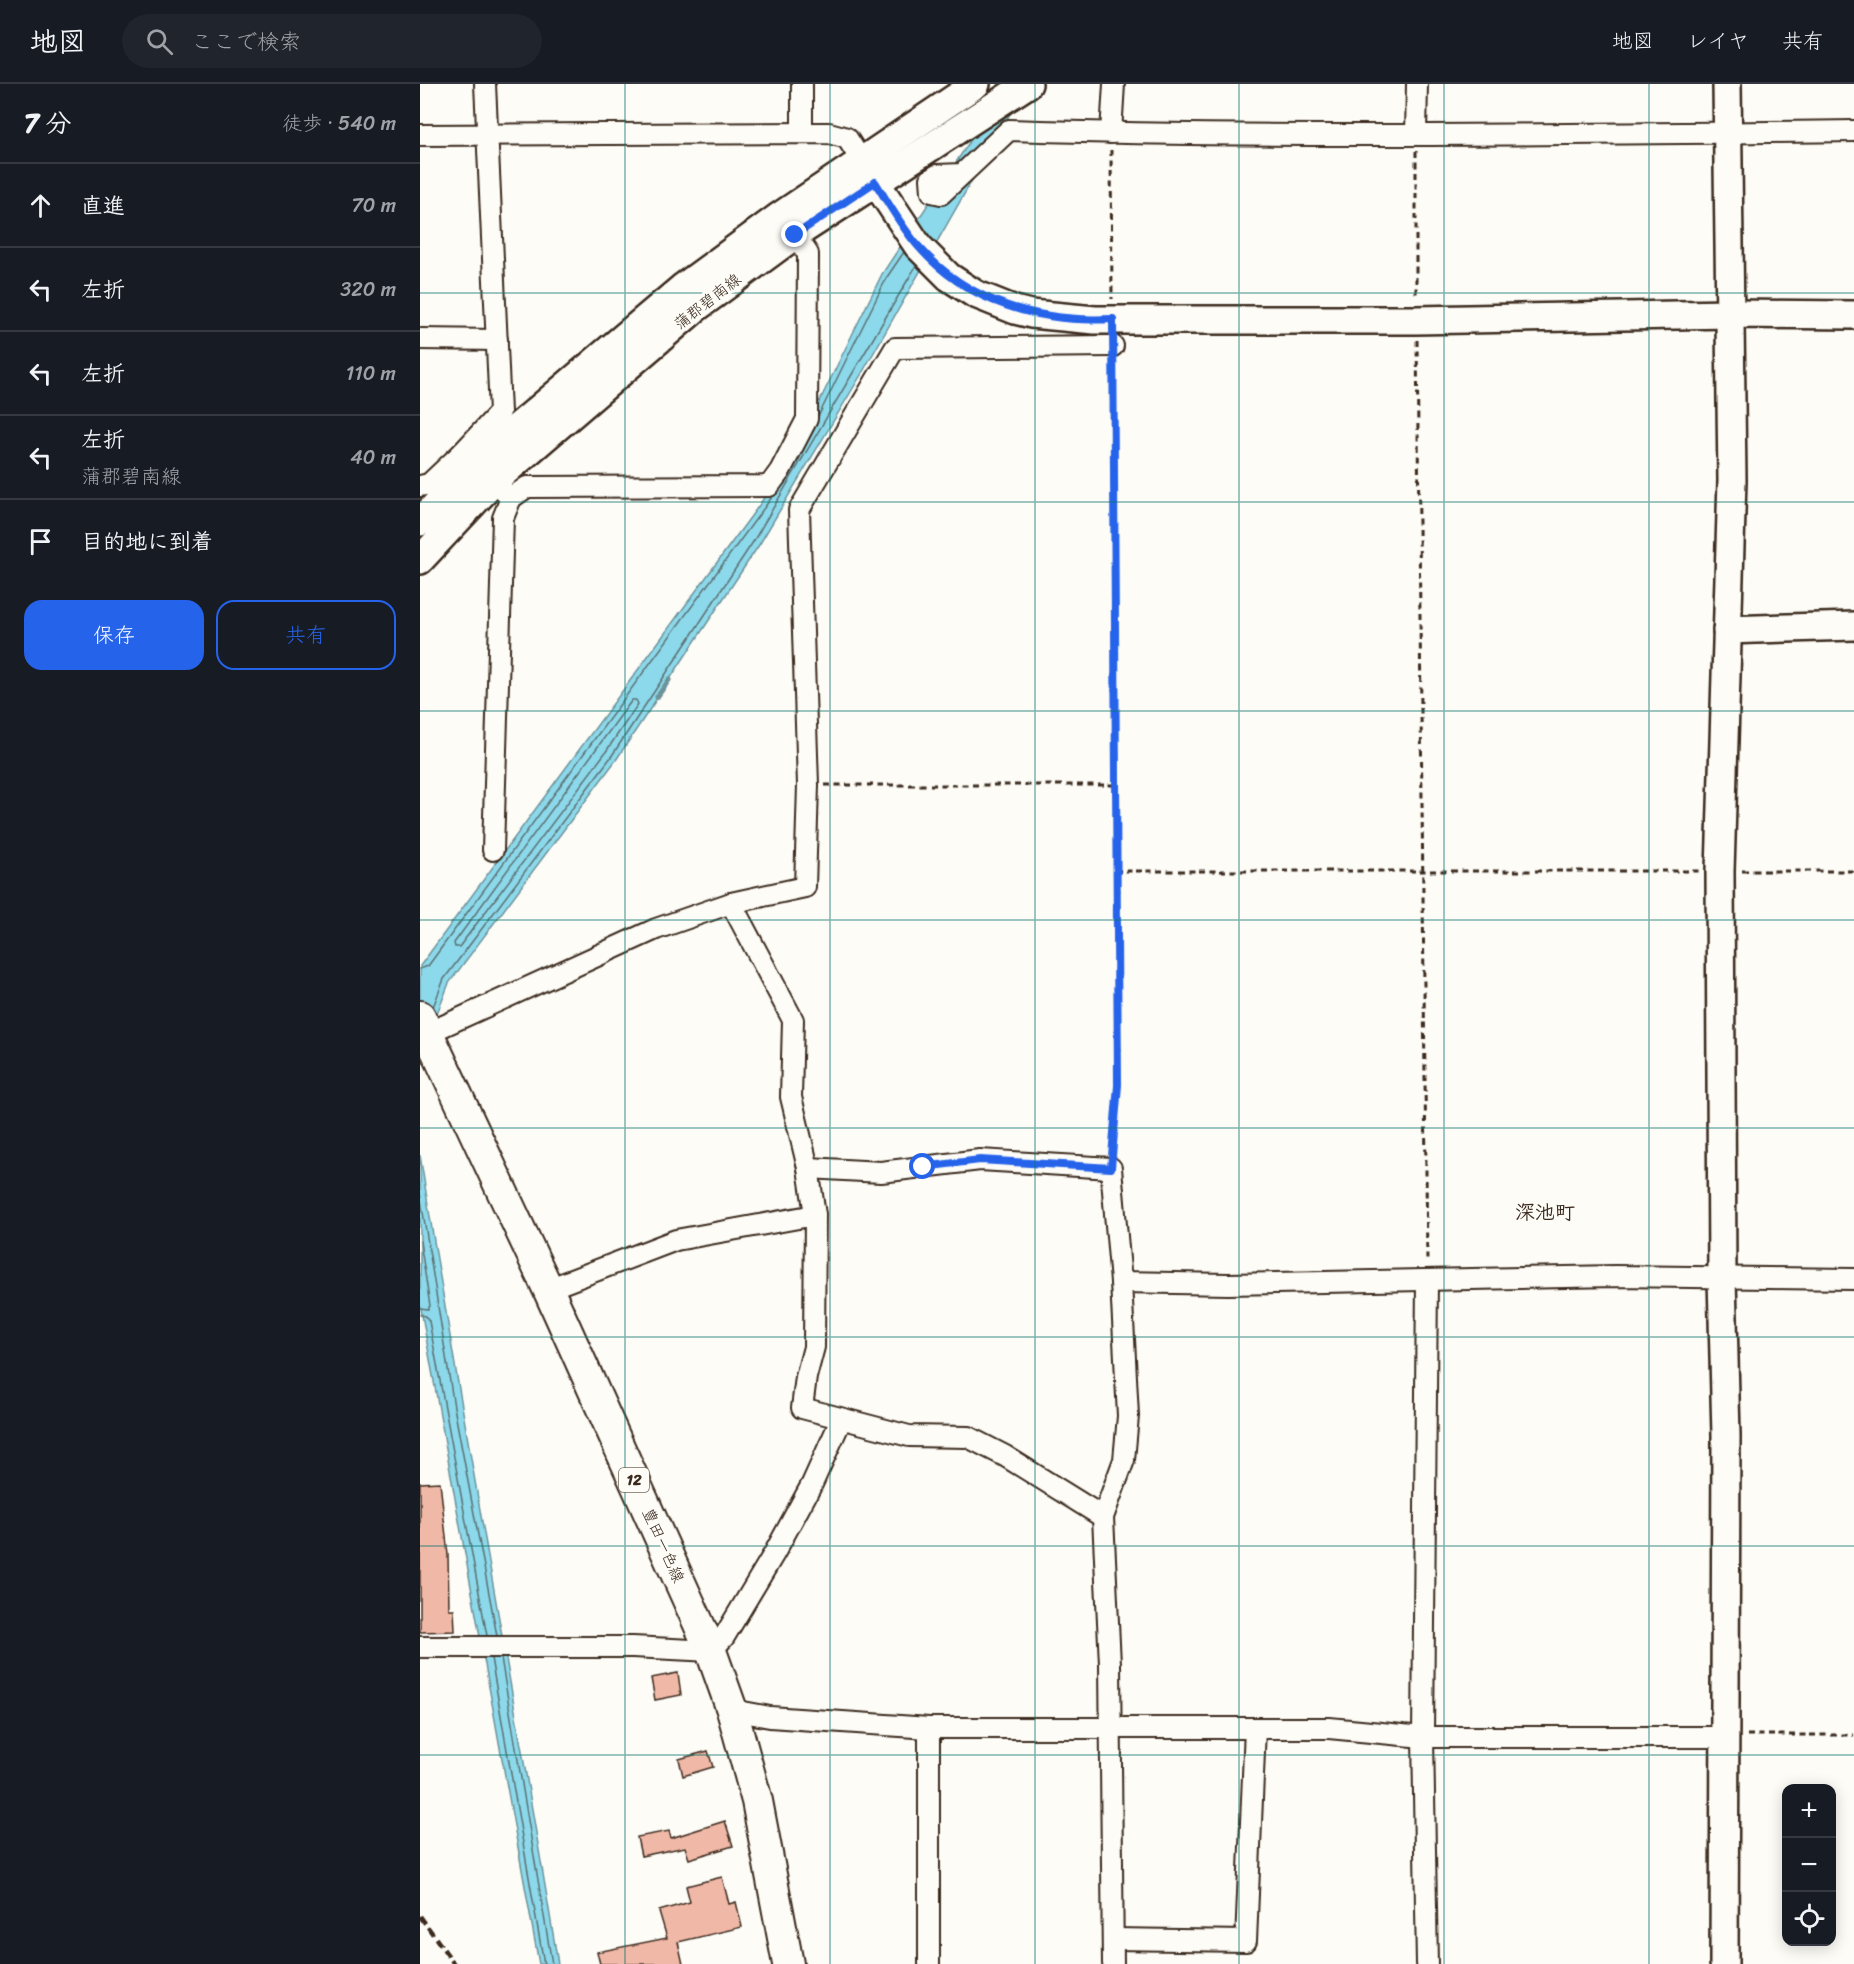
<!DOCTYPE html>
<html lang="ja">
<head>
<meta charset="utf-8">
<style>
  :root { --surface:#171b24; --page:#20242c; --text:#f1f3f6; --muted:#9ea1a6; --line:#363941; --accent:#2563eb }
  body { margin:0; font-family:Sriracha,"Klee One",sans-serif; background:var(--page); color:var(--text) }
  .controls { position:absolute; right:18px; bottom:18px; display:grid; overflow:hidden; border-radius:12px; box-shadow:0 3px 15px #0003 }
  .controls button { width:54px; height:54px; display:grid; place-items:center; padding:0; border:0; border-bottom:2px solid var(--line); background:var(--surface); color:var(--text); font:30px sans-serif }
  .stop { position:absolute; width:18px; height:18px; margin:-14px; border:4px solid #2563eb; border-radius:50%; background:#fff }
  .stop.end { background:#2563eb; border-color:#fff; box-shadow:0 2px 6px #0008 }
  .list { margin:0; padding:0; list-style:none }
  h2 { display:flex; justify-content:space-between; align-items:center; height:78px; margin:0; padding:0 24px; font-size:26px }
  h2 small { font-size:20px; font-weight:400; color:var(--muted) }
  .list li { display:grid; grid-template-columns:39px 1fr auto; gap:18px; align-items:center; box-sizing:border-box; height:84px; padding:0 24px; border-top:2px solid var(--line) }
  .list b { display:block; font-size:22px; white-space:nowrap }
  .list p { margin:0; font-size:20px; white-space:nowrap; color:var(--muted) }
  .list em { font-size:20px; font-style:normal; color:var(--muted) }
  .actions { display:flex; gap:12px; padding:18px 24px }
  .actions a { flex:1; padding:14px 0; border:2px solid var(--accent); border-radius:18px; text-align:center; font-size:21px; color:var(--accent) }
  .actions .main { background:var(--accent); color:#fff }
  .icon { flex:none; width:33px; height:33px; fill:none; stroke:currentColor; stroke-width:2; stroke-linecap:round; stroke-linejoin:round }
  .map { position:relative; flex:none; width:1434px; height:1880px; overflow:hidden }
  header { display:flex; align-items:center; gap:36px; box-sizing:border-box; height:84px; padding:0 30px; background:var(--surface); border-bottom:2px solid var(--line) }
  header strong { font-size:28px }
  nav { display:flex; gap:33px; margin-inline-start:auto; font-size:21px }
  .search { width:420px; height:54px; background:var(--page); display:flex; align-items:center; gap:15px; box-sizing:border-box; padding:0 21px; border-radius:33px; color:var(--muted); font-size:22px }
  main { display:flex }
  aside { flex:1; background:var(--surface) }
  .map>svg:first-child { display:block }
  .water { fill:#8cd9ec; stroke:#6c939a; stroke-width:1.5 }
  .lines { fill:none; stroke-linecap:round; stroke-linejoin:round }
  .shore { stroke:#5b7070; stroke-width:1.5 }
  .stream { stroke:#6c939a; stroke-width:5 }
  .building { fill:#f0b8a7; stroke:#3b2a1e; stroke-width:1.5 }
  .street-casing { stroke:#3b2a1e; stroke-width:24 }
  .secondary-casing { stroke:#3b2a1e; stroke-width:32 }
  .primary-casing { stroke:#3b2a1e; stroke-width:34 }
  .path { stroke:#3b2a1e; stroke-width:3; stroke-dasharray:6 4.5; stroke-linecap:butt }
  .street { stroke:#fdfcf7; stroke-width:20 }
  .secondary { stroke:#fdfcf7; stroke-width:27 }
  .primary { stroke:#fdfcf7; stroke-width:30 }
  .rail { stroke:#3b2a1e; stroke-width:4.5; stroke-dasharray:9 4.5; stroke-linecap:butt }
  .route { stroke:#2563eb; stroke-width:8 }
  .grid { fill:none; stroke:#0f766e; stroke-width:1.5; stroke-opacity:0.55 }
  .labels { text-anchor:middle; stroke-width:6; stroke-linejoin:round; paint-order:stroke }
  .shield { fill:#fdfcf7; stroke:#75695f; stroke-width:1.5 }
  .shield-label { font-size:15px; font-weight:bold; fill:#3b2a1e }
  .street-label { font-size:16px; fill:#3b2a1e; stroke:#fdfcf7 }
  .quarter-label { font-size:20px; font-weight:bold; fill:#3b2a1e; stroke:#fdfcf7 }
</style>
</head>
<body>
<header>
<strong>地図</strong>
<div class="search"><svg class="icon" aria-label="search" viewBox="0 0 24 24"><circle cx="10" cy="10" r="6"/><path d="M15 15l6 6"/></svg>ここで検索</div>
<nav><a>地図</a><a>レイヤ</a><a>共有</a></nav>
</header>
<main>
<aside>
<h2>7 分<small>徒歩 · 540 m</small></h2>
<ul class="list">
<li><svg class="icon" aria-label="ahead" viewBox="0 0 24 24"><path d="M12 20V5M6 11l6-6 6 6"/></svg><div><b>直進</b></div><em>70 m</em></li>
<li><svg class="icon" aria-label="left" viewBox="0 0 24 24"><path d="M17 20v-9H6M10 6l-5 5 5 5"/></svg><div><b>左折</b></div><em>320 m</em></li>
<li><svg class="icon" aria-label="left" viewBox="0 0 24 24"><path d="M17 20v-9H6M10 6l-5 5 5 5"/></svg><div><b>左折</b></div><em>110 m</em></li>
<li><svg class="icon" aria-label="left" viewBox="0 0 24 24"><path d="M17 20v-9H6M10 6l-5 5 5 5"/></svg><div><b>左折</b><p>蒲郡碧南線</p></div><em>40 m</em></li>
<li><svg class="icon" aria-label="arrive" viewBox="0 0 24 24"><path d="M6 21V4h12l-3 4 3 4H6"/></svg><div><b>目的地に到着</b></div></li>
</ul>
<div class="actions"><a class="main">保存</a><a>共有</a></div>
</aside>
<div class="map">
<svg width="1434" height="1880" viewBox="0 0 1434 1880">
  <rect width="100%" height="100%" fill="#fdfcf7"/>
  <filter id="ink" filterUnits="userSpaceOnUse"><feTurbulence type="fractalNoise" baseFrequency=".0167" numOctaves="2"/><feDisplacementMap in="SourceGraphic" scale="12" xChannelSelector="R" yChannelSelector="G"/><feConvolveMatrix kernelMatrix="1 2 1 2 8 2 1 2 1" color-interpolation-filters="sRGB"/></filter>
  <g filter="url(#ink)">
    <!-- water -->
    <g class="water">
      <path d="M583,0H607L441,291L339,461L196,676L29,899L0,974V882L340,420L380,357L462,190L560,42Z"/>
      <path d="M0,1071C43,1341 94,1610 138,1880H119L0,1220Z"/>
    </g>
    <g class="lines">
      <!-- shore -->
      <g class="shore">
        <path d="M398,333L467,193L484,168"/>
        <path d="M212,616H216L218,620L185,669L39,863H35L34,859Z"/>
        <path d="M0,885L8,882L352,413"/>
        <path d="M13,923L24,895L191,673L333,458L496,182"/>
        <path d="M0,1109L34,1323L77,1552"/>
        <path d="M0,1157L10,1222L8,1225L0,1224"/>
        <path d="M0,1231L6,1232L9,1237L67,1552"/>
        <path d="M71,1574L124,1880"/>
        <path d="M81,1574L132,1880"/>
      </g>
      <!-- stream -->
      <path class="stream" d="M237,613L249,596"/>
    </g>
    <!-- building -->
    <g class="building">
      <path d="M20,1398L28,1471L29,1525H34L35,1547L0,1548V1399Z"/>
      <path d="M258,1589L261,1611L235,1616L231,1594Z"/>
      <path d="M288,1667L293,1683L263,1692L259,1675Z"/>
      <path d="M305,1737L313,1762L269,1775L265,1763L221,1772L217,1753L249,1747L251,1754Z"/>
      <path d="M302,1793L309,1820L316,1818L322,1843L258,1858L263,1880H180L177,1868L247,1854L239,1827L270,1818L266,1802Z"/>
    </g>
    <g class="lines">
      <!-- street casing -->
      <g class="street-casing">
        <g id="street">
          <path d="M65,0L80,328L43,368L91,414L83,434L73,766"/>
          <path d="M382,48V0"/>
          <path d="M691,49L694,0"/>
          <path d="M996,50L997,0"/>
          <path d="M0,51L409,49L427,54L441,76"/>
          <path d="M542,90L517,91L511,95L512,108L521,110L589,46C870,55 1153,50 1434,47"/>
          <path d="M0,255L77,256"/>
          <path d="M0,402L9,400L43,368"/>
          <path d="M91,414L107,403L349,402L360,387L387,335L388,170L375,151"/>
          <path d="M311,819L373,936L371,1013L388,1084L395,1131L394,1263L386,1293L382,1324L489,1352L548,1353L585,1372L683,1433"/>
          <path d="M8,949L236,845L311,819L385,803L388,701L379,426L475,264L693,262"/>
          <path d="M388,1084L461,1088L560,1076L691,1084L701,1198L708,1332L704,1376L683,1433L690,1580L693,1880"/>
          <path d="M701,1198L808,1200L1195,1192L1434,1195"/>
          <path d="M128,1205L256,1156L395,1131"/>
          <path d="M0,1563H213L291,1567L304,1553L355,1468L392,1400L421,1336"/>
          <path d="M312,1626L350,1633L509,1644H909L1003,1653H1304"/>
          <path d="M509,1644V1880"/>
          <path d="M693,1855L826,1857L835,1644"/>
          <path d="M1007,1880L1003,1653L1007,1196"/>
        </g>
      </g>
      <!-- secondary casing -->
      <g class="secondary-casing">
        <g id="secondary">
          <path d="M441,76L498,162L529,193L555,210L595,226L611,230L675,236H996L1310,230L1434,231"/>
          <path d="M0,438L55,379L262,204L360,132L556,0"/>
          <path d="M0,476L73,398L277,223L375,151L608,0"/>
          <path d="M1307,546L1434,542"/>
          <path d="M1304,1880L1306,1352L1302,1194L1300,787L1312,396L1307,0"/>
        </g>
      </g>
      <!-- primary casing -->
      <g class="primary-casing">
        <path id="primary" d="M0,932L128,1205L291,1567L312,1626L337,1717L368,1880"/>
      </g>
      <!-- path -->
      <g class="path">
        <path d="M691,66L692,215"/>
        <path d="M996,67V214"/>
        <path d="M997,256L1007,1180"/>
        <path d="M693,279L698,1001L693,1067"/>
        <path d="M405,701H695"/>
        <path d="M695,787H1279"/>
        <path d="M1322,787H1434"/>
        <path d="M1327,1651H1434"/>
      </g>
      <!-- street -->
      <use href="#street" class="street"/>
      <!-- secondary -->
      <use href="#secondary" class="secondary"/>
      <!-- primary -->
      <use href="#primary" class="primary"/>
      <!-- rail -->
      <path class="rail" d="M0,1832L34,1880"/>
    </g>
  </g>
  <g class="lines" filter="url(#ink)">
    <!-- route -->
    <path class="route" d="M375,151L455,98C469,120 482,144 499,163C548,219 619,239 693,235L698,1001L691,1084L560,1076L503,1083"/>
  </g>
  <!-- grid -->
  <path class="grid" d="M205,0V1880M410,0V1880M615,0V1880M819,0V1880M1024,0V1880M1229,0V1880M0,209H1434M0,418H1434M0,627H1434M0,836H1434M0,1044H1434M0,1253H1434M0,1462H1434M0,1671H1434"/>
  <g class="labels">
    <!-- shield labels -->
    <rect class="shield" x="199" y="1384" width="30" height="24" rx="4.5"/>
    <g class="shield-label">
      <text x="214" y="1401">12</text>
    </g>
    <!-- street labels -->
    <g class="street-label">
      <text transform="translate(287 217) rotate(-38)" y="6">蒲郡碧南線</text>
      <text transform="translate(244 1461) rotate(66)" y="6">豊田一色線</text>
    </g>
    <!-- quarter labels -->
    <g class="quarter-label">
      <text x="1125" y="1135">深池町</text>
    </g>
  </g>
</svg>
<div class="controls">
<button>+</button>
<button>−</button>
<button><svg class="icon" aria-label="locate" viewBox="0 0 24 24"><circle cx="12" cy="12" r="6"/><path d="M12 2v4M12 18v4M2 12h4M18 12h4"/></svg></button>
</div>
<div class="stop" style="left:503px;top:1083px"></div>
<div class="stop end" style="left:375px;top:151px"></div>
</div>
</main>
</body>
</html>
